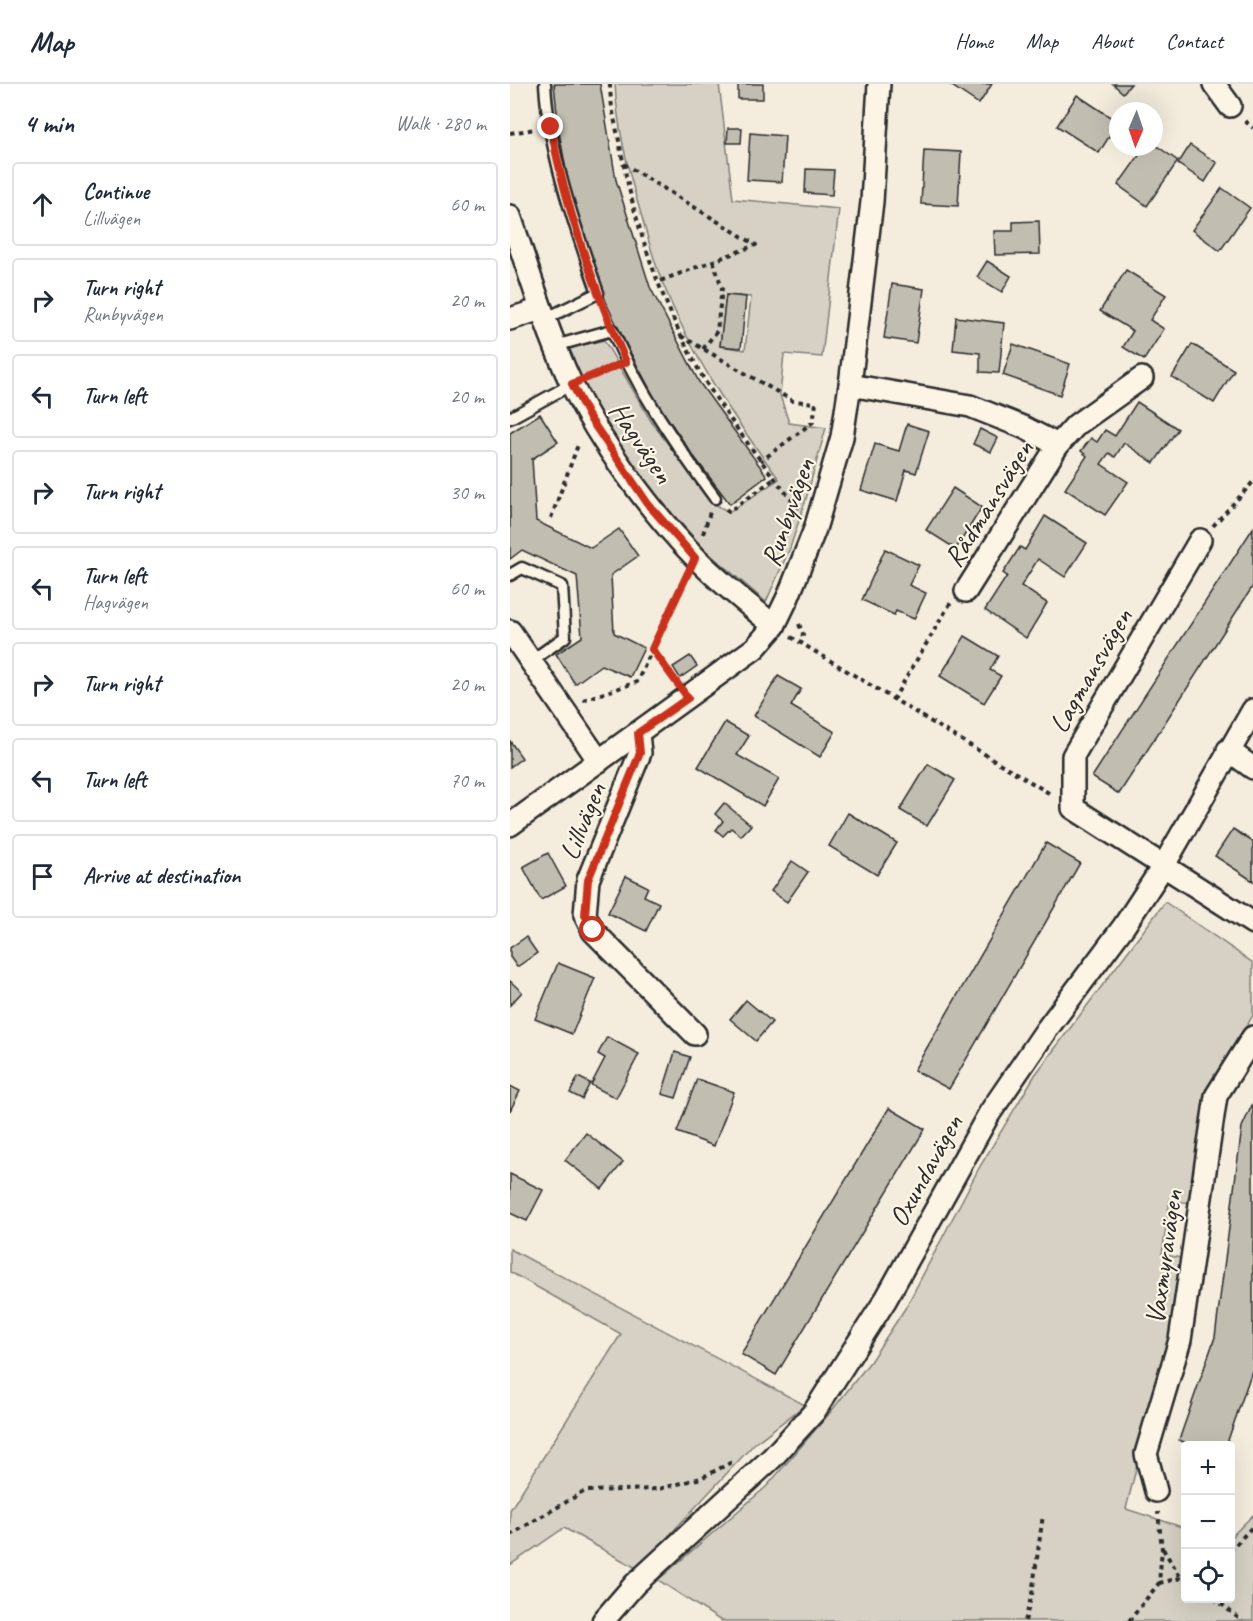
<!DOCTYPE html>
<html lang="en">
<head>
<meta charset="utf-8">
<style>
  :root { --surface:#fff; --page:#f6f6f7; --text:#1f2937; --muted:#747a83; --line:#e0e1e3 }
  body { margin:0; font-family:Caveat,sans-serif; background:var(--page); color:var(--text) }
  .controls { position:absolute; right:18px; bottom:18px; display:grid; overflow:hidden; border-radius:6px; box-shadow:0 6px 24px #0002 }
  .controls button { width:54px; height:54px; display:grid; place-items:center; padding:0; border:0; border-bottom:2px solid var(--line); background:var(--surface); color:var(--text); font:30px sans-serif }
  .compass { position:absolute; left:599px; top:18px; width:54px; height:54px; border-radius:50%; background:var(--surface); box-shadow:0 6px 24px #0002; rotate:182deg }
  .stop { position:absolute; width:18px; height:18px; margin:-14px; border:4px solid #c8321e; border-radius:50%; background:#fff }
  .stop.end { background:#c8321e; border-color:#fff; box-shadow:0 2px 6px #0008 }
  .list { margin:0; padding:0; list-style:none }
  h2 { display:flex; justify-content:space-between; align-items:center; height:78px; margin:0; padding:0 24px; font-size:26px }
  h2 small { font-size:20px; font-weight:400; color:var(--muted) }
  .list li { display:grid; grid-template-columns:39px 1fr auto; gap:18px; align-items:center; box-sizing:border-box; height:84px; margin:0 12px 12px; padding:0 12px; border:2px solid var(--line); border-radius:6px }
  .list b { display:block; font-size:22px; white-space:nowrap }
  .list p { margin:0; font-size:20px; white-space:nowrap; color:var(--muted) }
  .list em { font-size:20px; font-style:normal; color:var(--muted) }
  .icon { flex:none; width:33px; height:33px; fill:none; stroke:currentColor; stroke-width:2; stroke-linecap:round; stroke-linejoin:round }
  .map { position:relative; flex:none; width:743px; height:1537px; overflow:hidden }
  header { display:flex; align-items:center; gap:36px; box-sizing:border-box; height:84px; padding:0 30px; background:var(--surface); border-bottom:2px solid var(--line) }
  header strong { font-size:28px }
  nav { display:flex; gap:33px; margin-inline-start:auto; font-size:21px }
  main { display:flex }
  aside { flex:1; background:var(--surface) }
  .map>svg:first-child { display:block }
  .green { fill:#d6d1c4; stroke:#807e78; stroke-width:1.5; fill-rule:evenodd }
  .building { fill:#c2bdb1; stroke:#2b2b2b; stroke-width:1.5 }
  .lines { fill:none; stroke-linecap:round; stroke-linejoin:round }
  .service-casing { stroke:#2b2b2b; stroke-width:15 }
  .minor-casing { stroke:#2b2b2b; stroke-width:26 }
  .path { stroke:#2b2b2b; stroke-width:4; stroke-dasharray:4.5 4.5; stroke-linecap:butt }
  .service { stroke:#fcf5e5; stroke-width:10 }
  .minor { stroke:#fcf5e5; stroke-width:21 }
  .route { stroke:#c8321e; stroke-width:8 }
  .labels { text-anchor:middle; stroke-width:4.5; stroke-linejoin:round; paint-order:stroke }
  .street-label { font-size:28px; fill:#2b2b2b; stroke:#fcf5e5 }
</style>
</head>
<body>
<header>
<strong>Map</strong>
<nav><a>Home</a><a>Map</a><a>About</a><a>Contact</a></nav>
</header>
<main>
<aside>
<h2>4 min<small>Walk · 280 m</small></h2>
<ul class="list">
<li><svg class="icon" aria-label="ahead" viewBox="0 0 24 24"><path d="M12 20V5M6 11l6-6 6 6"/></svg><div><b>Continue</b><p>Lillvägen</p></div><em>60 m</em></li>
<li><svg class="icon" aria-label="right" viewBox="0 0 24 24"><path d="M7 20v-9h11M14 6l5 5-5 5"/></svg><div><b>Turn right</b><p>Runbyvägen</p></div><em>20 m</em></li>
<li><svg class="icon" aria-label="left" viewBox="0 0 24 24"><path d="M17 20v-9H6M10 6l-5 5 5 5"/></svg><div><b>Turn left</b></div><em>20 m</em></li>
<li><svg class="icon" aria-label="right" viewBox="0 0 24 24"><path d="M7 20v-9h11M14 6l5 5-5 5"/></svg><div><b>Turn right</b></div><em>30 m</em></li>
<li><svg class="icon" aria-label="left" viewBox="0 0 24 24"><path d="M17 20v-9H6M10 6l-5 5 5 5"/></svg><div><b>Turn left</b><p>Hagvägen</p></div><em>60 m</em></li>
<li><svg class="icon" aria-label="right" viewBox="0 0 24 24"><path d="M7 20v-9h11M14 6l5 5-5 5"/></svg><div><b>Turn right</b></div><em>20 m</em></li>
<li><svg class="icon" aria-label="left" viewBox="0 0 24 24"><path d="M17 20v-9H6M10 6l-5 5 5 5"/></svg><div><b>Turn left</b></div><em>70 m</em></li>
<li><svg class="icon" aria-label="arrive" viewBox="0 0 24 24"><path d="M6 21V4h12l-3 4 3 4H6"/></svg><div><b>Arrive at destination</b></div></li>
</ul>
</aside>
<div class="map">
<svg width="743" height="1537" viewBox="0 0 743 1537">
  <rect width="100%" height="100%" fill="#f4edde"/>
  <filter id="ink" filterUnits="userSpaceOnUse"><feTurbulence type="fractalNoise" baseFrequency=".0167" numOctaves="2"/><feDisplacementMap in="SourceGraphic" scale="12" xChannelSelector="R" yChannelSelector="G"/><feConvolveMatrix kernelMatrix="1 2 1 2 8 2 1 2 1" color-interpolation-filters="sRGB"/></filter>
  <g filter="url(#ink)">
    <!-- green -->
    <g class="green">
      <path d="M105,0H209L223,115L329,125L312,273L274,270L270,311L279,339L316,344L296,415L280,464L256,518L195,466L149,415L86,328L56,265L94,256L141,337L201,418L219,428L269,395C221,331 181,271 151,195C143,174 137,151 131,130C119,91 107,41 105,0ZM216,211L241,213L235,266L210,262Z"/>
      <path d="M655,818L743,879V931L698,1010L679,1119L660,1116L652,1170L671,1174L659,1253L616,1425L675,1444L676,1514H720L721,1453L743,1431V1537H211L148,1496L257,1402L319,1330L360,1278L396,1223L469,1084L525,991Z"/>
      <path d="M0,1165L295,1321L244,1360L128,1485L54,1444L0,1481V1426L111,1250L0,1188Z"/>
    </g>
    <!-- building -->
    <g class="building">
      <path d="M44,0H90L106,96L140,203L189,298L257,392L220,420L182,370L149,322L120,268L97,221L60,107L49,48Z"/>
      <rect x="228" y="0" width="25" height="15"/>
      <path d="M439,0H482L469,20Z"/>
      <path d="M603,0H621L613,9Z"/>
      <path d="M567,11L608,38L589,69L547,42Z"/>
      <path d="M218,44H232L231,59H217Z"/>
      <path d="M240,49L275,52L272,98L237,96Z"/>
      <path d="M644,60L668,77L637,122L608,101L635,63H644Z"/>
      <path d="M680,61L707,79L695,98L668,80Z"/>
      <path d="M414,66L451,68L448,122L411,120Z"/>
      <path d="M296,85L324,86L322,111L295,109Z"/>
      <path d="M712,104L740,124L710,167L682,146Z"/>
      <path d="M529,137L530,170L485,171L484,147H503V138Z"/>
      <path d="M477,177L501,192L492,208L467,193Z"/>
      <path d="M616,186L656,211L640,236L654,245L634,276L613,263L623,247L590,227Z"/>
      <path d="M382,200L414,205L406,259L374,254Z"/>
      <path d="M216,211L236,213L231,264L210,262Z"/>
      <path d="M446,233L494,239L489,289L470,288V269L443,266Z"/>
      <path d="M503,260L560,280L550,311L493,291Z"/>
      <path d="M682,260L724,286L704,319L662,293Z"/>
      <path d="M627,318L668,345L644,379L614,359L605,373L599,369L591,380L618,398L595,431L555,405L577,372L571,367L581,354L587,358L595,346L605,352Z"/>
      <path d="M30,330L48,358L22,375L26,437L81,464L109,445L128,472L101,491L104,549L134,564L120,593L91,581L65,600L46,570L72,553L67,492L12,466L0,475V349Z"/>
      <path d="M397,340L419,347L406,389L396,386L387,417L351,406L365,360L389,367Z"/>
      <path d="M470,345L488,354L481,368L463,360Z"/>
      <path d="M443,404L472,423L446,465L416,446Z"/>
      <path d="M535,432L577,459L555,493L528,475L511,502L537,519L516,554L475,526L497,492L493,489L510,463L515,466Z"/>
      <path d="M743,444V502L609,710L582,693Z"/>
      <path d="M375,465L409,481L399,501L416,509L404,535L386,527L384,531L352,516Z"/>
      <path d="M455,552L488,572L480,586L491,592L474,619L430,592Z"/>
      <path d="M180,572L187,582L170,594L163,583Z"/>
      <path d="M268,592L291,605L281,622L325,648L310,673L244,632Z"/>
      <path d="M215,638L239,652L227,671L269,695L253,722L188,683Z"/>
      <path d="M0,657L12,674L0,683Z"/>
      <path d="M418,680L445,696L417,742L390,726Z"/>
      <path d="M214,719L241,741L231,752L221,744L213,752L206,746L213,737L205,730Z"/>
      <path d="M338,729L387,759L367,791L319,762Z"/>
      <path d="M723,745L743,758V797L705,772Z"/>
      <path d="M536,759L570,779L439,1005L404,986Z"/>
      <path d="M38,769L56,802L31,816L13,783Z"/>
      <path d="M282,777L298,788L277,818L261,807Z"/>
      <path d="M116,792L138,803L134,812L149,819L136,847L98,829Z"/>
      <path d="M16,853L27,869L7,883L0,873V864Z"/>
      <path d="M48,879L85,894L62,950L25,935Z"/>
      <path d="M0,897L12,908L0,921Z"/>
      <path d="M236,916L262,938L246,957L220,935Z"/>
      <path d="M97,953L129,970L106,1014L81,1001L95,974L88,970Z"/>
      <path d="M165,968L180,973L166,1014L152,1010Z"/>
      <path d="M68,993L80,999L72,1015L60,1009Z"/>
      <path d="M187,995L224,1008L204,1062L167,1048Z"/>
      <path d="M0,1002L10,1007L0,1027Z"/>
      <path d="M743,1019V1284L716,1362H684L669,1356L705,1253L732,1043Z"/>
      <path d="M379,1024L415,1045L266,1291L231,1270Z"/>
      <path d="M76,1049L113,1078L92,1105L55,1076Z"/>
      <path d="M0,1090L33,1106L17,1137L0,1129Z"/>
    </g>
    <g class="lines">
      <!-- service casing -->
      <g class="service-casing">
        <g id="service">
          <path d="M35,235L88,209C65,142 39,71 35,0"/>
          <path d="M45,262L102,246C130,309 164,358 205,414"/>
          <path d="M0,334L62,300"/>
          <path d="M0,491L12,484L52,502L55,553L21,577"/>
        </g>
      </g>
      <!-- minor casing -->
      <g class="minor-casing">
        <g id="minor">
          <path d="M704,0L720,22"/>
          <path d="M0,132C19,188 36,245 61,299C89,357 140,427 185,473C209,498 238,520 264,542"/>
          <path d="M0,235L31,225"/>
          <path d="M340,301L460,322L513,343L548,361L456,507"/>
          <path d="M548,361L566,341L632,294"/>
          <path d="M690,456L563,672V724L743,839"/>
          <path d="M0,547L89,677"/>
          <path d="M128,649L130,669L78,796L75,831L83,847L185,950"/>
          <path d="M718,666L743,684"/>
          <path d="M0,741L245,564L264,542L278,513L305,445L332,353L340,301L362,118L369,0"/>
          <path d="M646,1407L636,1370L670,1256L706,1012L743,953"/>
          <path d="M93,1537L125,1500L262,1374L304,1328L376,1215L479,1030L537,945L614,842L654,781L743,626"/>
        </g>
      </g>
      <!-- path -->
      <g class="path">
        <path d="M100,0C100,22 107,45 111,67C126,147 154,226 195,297C223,342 256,384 289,425"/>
        <path d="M735,37L743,44"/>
        <path d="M0,49L26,45"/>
        <path d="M114,80L246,161L147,198"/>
        <path d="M171,252L283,317L306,319L303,338L251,377"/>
        <path d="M193,265L207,247L212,204L203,176"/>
        <path d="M82,292L103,284"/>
        <path d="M216,425L219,428L264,395"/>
        <path d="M41,434L69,358"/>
        <path d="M703,442L743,398"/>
        <path d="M193,450L200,428"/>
        <path d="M289,540L293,550L291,560"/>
        <path d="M281,553L542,711"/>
        <path d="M142,565L165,596"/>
        <path d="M73,616L127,598L176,493"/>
        <path d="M383,616L441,518"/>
        <path d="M0,1451L75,1407L149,1405L191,1394L222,1378"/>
        <path d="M653,1465L671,1494"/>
        <path d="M720,1467L743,1442"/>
        <path d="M649,1499L671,1494L676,1496"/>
        <path d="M704,1514L732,1537"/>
        <path d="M515,1537L522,1510L533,1431"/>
        <path d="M619,1537L649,1499L652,1465L648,1428"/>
      </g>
      <!-- service -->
      <use href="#service" class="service"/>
      <!-- minor -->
      <use href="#minor" class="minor"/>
    </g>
  </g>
  <g class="lines" filter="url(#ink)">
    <!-- route -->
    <path class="route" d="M41,43C55,124 84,203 116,278L62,300L79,333L138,420L185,474L142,565L178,614L128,649L130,669L78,796L75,831L83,846"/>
  </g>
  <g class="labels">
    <!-- street labels -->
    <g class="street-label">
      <text transform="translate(132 358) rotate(56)" y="10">Hagvägen</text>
      <text transform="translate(478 419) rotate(-58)" y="10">Rådmansvägen</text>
      <text transform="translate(277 428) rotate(-71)" y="10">Runbyvägen</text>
      <text transform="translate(580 586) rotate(-60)" y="10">Lagmansvägen</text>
      <text transform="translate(72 737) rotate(-68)" y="10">Lillvägen</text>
      <text transform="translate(415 1086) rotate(-61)" y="10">Oxundavägen</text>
      <text transform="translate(653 1173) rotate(-82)" y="10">Vaxmyravägen</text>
    </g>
  </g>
</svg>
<div class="controls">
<button>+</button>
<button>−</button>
<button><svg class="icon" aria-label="locate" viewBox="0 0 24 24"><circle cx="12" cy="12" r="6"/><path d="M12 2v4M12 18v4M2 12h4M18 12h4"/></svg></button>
</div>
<svg class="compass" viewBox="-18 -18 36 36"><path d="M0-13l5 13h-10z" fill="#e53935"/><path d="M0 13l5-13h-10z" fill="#747a83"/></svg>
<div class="stop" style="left:83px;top:846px"></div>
<div class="stop end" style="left:41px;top:43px"></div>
</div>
</main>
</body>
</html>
